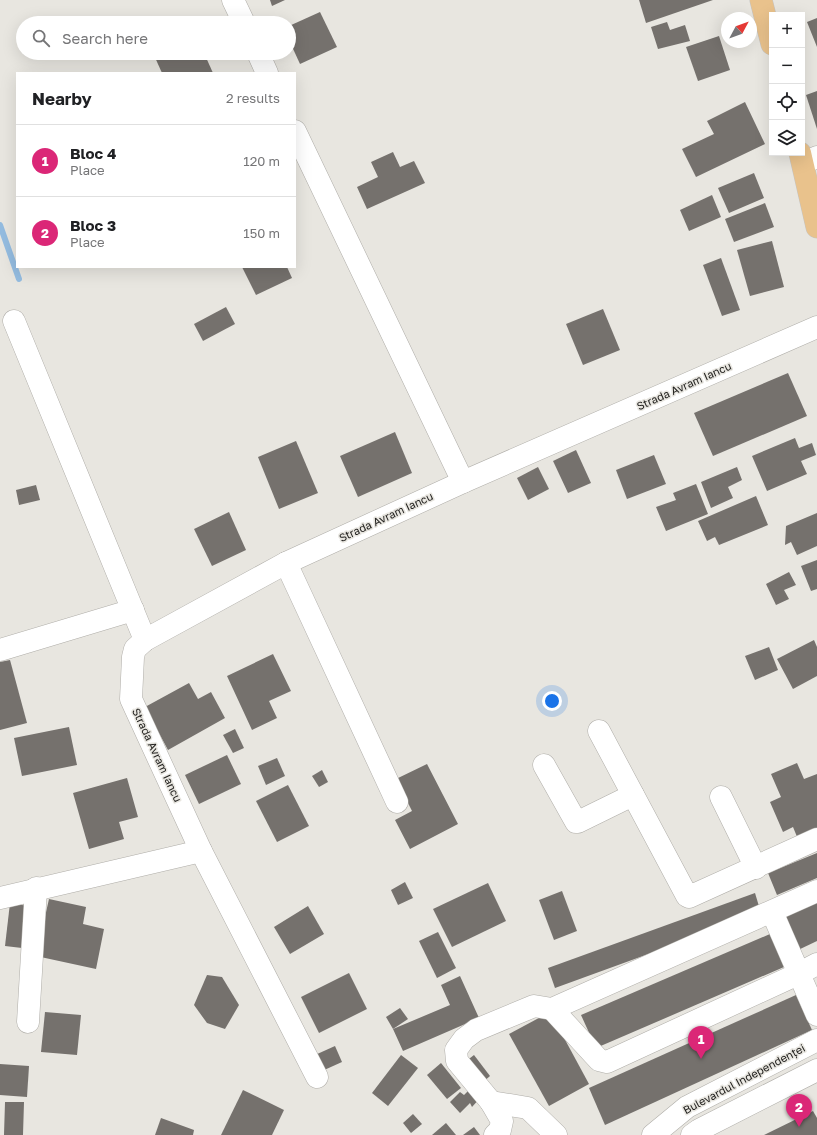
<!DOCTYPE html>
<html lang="en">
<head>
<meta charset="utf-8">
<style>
  :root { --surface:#fff; --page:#f6f6f6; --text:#202124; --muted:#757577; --line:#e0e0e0; --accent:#db2777 }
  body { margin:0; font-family:"Golos Text",sans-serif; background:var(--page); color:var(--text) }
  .controls { position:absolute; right:12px; top:12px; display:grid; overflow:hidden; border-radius:0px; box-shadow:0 4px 16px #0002 }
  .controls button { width:36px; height:36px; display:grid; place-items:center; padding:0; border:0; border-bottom:1px solid var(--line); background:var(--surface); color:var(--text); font:20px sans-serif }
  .compass { position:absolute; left:721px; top:12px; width:36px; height:36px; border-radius:50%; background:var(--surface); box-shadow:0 4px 16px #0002; rotate:49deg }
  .you { position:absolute; left:552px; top:701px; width:14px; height:14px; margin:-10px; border:3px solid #fff; border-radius:50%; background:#1a73e8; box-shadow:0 0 0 6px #1a73e833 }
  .badge { display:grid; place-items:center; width:26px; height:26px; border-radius:50%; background:var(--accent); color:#fff; font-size:13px; font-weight:700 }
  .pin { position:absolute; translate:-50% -33px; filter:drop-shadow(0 1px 2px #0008) }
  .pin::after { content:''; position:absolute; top:21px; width:14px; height:12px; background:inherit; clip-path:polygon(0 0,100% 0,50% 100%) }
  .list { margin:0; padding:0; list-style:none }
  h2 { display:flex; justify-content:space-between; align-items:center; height:52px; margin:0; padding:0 16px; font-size:17px }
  h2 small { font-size:13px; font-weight:400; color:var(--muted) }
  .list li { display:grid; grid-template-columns:26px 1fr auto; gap:12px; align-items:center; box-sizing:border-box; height:72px; padding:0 16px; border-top:1px solid var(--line) }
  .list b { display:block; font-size:15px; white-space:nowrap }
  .list p { margin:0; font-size:13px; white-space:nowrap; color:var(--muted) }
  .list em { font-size:13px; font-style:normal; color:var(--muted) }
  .icon { flex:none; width:22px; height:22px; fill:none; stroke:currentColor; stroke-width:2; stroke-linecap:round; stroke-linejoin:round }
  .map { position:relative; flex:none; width:817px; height:1135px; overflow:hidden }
  .search { position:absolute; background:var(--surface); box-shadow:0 4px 16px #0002; left:16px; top:16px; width:280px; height:44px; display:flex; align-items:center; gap:10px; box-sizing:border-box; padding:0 14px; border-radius:22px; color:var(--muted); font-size:15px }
  .panel { position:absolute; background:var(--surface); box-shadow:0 4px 16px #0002; left:16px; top:72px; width:280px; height:196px; border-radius:0px }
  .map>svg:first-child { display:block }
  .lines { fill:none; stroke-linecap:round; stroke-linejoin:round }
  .stream { stroke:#94bce0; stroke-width:6 }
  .building { fill:#75716d }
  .minor-casing { stroke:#afada8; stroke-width:23 }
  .major-casing { stroke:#c4c4c3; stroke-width:23 }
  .minor { stroke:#fff; stroke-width:22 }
  .major { stroke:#e9c28c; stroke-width:22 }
  .labels { text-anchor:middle; stroke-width:3; stroke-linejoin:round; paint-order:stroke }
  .street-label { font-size:11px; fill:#1d1c1a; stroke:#e8e6e0 }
</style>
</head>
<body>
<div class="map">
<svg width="817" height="1135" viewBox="0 0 817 1135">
  <rect width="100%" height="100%" fill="#e8e6e0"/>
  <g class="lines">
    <!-- stream -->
    <path class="stream" d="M0,225L19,279"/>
  </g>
  <!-- building -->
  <g class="building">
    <path d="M270,0H285L272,6Z"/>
    <path d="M639,0H713L646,23Z"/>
    <path d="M320,12L337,47L300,64L289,40V26Z"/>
    <path d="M817,18V47L807,22Z"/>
    <path d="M667,22L670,30L685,25L690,41L658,49L651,27Z"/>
    <path d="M719,36L730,70L698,81L686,47Z"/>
    <path d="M153,53H204L213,73H162Z"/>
    <path d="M817,91V129L806,95Z"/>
    <path d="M745,102L765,144L696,177L682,149L714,134L707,121Z"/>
    <path d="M393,152L400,167L414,161L425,183L367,209L357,187L378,177L371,162Z"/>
    <path d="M754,173L764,198L729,213L718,188Z"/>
    <path d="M712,195L721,217L689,231L680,210Z"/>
    <path d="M765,203L774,227L734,242L725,219Z"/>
    <path d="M772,241L784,287L750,296L737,250Z"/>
    <path d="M721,258L740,310L722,316L703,265Z"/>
    <path d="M242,267H287L292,278L256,295Z"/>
    <path d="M226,307L235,324L203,341L194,324Z"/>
    <path d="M603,309L620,350L583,365L566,324Z"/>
    <path d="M788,373L807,416L713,456L694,413Z"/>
    <path d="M395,432L412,473L358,497L340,456Z"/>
    <path d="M795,438L799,448L812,443L816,455L801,461L807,474L767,491L752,456Z"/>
    <path d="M296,441L318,493L279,509L258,457Z"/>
    <path d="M576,450L591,483L568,493L553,461Z"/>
    <path d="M654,455L666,484L627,499L616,470Z"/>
    <path d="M538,467L549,489L528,500L517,478Z"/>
    <path d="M737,467L742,480L728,487L733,498L711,508L701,482Z"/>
    <path d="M696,484L708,514L666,531L656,507L676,500L673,493Z"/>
    <path d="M36,485L40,500L19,505L16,490Z"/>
    <path d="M756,496L768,525L719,545L715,537L707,541L698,521Z"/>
    <path d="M229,512L246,550L212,566L194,529Z"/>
    <path d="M817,513V546L797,555L791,542L785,545L786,526Z"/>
    <path d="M817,560V589L811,591L801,566Z"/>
    <path d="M789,572L796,585L784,590L789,599L776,605L766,584Z"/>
    <path d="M814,640L817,647V676L793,689L777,659Z"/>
    <path d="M769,647L778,670L755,680L745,656Z"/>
    <path d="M273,654L291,691L269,701L277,718L252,730L227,676Z"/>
    <path d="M10,660L27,723L0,730V662Z"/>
    <path d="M189,683L198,699L211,692L225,718L168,750L145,707Z"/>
    <path d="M69,727L77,765L22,776L14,738Z"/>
    <path d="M235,729L244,748L233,753L223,735Z"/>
    <path d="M227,755L241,784L199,804L185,775Z"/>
    <path d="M277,758L285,776L266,785L258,766Z"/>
    <path d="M797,763L804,779L817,774V837L800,844L793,827L783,832L770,802L781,797L771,774Z"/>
    <path d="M427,764L458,824L410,849L395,820L412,811L396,779Z"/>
    <path d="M322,770L328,782L319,787L312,776Z"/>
    <path d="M127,778L138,817L119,822L124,839L89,849L73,793Z"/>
    <path d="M288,785L309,826L277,842L256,801Z"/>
    <path d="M817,853V878L777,895L768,873Z"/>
    <path d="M405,882L413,898L398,905L391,890Z"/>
    <path d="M488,883L506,921L452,947L433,909Z"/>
    <path d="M562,891L577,931L554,940L539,900Z"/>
    <path d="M755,893L761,913L555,988L548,968Z"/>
    <path d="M49,899L86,907L83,924L104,929L96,969L36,956Z"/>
    <path d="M817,899V941L796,951L780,915Z"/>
    <path d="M10,903L28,906L22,948L5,946Z"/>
    <path d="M308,906L324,934L290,954L274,927Z"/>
    <path d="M438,932L456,968L437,978L419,941Z"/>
    <path d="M770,934L784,967L596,1048L581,1015Z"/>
    <path d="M349,973L367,1009L319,1033L301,997Z"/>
    <path d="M207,975L222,977L239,1005L225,1029L207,1023L194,1005Z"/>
    <path d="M460,976L479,1018L403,1051L393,1029L450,1005L441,985Z"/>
    <path d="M796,995L812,1030L605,1125L589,1088Z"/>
    <path d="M400,1008L408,1019L393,1029L386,1017Z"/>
    <path d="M45,1012L81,1015L77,1055L41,1052Z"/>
    <path d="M550,1012L589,1084L549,1106L509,1034Z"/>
    <path d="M335,1046L342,1062L322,1071L315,1055Z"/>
    <path d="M401,1055L418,1068L388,1106L372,1093Z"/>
    <path d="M474,1055L490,1076L482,1083L465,1062Z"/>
    <path d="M441,1063L461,1088L447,1099L427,1075Z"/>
    <path d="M0,1064L29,1066L27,1097L0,1095Z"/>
    <path d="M471,1088L481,1097L472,1107L470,1103L460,1113L450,1102L460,1092L464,1095Z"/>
    <path d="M243,1090L284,1110L272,1135H221Z"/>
    <path d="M5,1102H24L23,1135H4Z"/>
    <path d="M813,1111L817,1118V1135H764Z"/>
    <path d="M413,1114L422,1124L411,1133L403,1123Z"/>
    <path d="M161,1118L194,1130L193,1135H155Z"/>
    <path d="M446,1123L456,1135H432Z"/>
    <path d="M474,1127L480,1135H463Z"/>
  </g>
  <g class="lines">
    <!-- minor casing -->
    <g class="minor-casing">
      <g id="minor">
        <path d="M233,0L244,23"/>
        <path d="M258,53L267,73"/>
        <path d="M295,131L463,482"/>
        <path d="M803,163L817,157"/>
        <path d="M14,321L145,640"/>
        <path d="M286,563L397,802"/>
        <path d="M0,650L133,610"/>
        <path d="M599,731L687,896L689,897L817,839"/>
        <path d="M544,765L576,822H578L633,795"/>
        <path d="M721,797L756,868"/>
        <path d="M0,898L201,851"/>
        <path d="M772,912L817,1015"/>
        <path d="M552,1009L599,1060L607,1062L798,974L817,964"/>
        <path d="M28,1022L36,888"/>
        <path d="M317,1077L201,851L131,699L133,657L135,649L145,640L286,563L463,482L817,327"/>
        <path d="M491,1102L528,1108L556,1135"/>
        <path d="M495,1135L500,1130L502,1121L491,1102L457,1061L456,1050L464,1039L476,1030L534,1006L552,1009L817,891"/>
        <path d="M653,1135L687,1107L817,1040"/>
        <path d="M692,1135L699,1130L817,1070"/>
      </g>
    </g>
    <!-- major casing -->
    <g class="major-casing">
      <g id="major">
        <path d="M761,0L772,44"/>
        <path d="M800,153L817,227"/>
      </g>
    </g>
    <!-- minor -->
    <use href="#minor" class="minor"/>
    <!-- major -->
    <use href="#major" class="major"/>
  </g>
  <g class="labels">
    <!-- street labels -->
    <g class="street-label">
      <text transform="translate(684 386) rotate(-24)" y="4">Strada Avram Iancu</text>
      <text transform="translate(386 517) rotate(-25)" y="4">Strada Avram Iancu</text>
      <text transform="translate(157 755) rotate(65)" y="4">Strada Avram Iancu</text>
      <text transform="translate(744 1079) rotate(-28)" y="4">Bulevardul Independenței</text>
    </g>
  </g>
</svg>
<div class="controls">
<button>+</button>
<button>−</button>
<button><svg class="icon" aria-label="locate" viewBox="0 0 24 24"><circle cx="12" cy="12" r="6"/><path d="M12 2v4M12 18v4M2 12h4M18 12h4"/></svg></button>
<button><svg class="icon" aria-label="layers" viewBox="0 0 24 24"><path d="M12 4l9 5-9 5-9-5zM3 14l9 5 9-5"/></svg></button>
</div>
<svg class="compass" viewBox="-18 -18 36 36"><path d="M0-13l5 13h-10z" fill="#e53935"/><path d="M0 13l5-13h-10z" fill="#757577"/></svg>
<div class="you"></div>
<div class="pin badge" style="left:701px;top:1059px">1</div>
<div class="pin badge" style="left:799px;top:1127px">2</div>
<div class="search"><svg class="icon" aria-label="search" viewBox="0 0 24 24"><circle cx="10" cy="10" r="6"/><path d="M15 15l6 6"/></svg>Search here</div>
<section class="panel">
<h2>Nearby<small>2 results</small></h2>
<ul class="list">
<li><span class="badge">1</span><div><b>Bloc 4</b><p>Place</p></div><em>120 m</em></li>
<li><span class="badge">2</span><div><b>Bloc 3</b><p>Place</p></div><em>150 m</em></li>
</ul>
</section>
</div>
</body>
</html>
